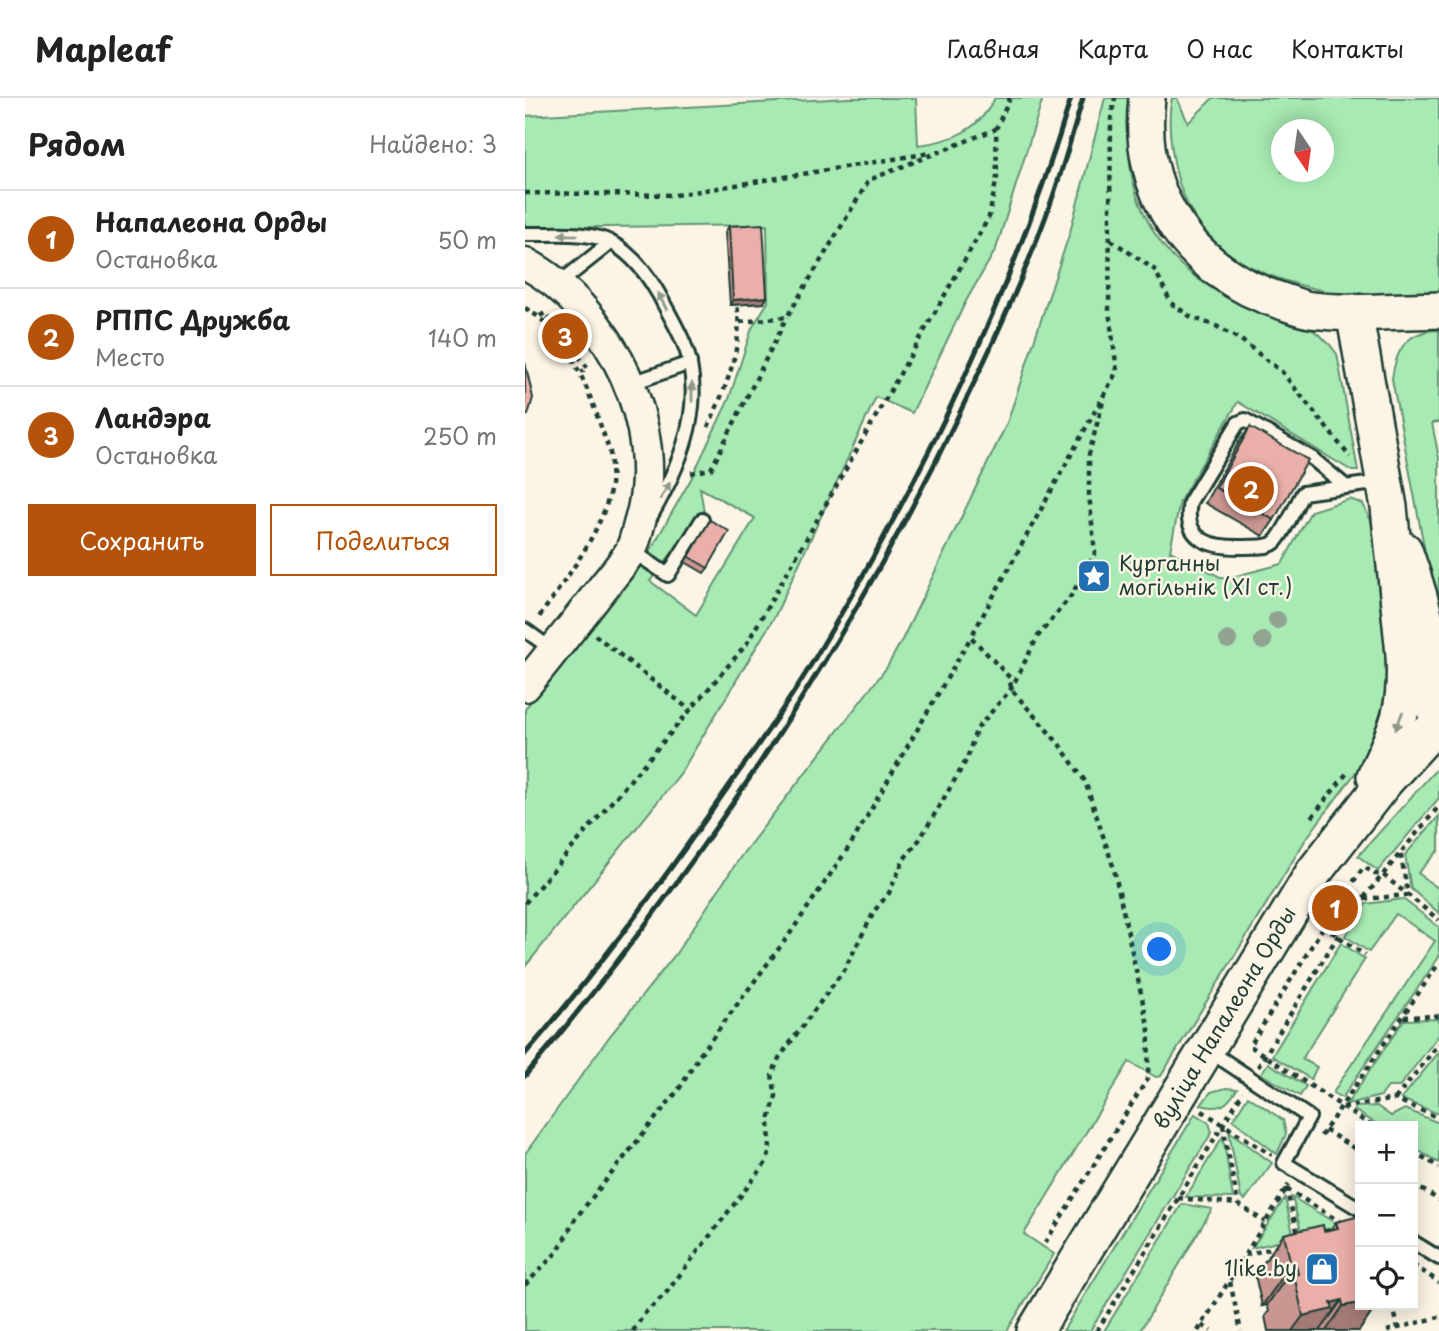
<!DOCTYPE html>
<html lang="ru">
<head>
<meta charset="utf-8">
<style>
  :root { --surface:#fff; --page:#f6f6f6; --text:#222; --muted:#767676; --line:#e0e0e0; --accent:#b45309 }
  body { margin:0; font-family:"Playpen Sans",sans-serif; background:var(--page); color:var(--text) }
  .controls { position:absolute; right:21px; bottom:21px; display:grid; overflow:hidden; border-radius:0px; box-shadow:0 4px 18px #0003 }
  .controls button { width:63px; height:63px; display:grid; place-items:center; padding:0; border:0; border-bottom:2px solid var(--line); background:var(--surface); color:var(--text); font:35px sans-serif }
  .compass { position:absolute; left:746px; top:21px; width:63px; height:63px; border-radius:50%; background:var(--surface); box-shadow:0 4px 18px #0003; rotate:167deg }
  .you { position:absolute; left:635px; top:852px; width:24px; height:24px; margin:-18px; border:5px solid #fff; border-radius:50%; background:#1a73e8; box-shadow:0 0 0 10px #1a73e833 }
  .badge { display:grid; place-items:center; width:46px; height:46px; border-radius:50%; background:var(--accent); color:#fff; font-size:23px; font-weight:700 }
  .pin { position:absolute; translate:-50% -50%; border:4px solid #fff; box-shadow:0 2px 7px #0006 }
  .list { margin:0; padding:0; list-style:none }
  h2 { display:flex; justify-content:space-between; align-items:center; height:91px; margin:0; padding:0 28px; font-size:30px }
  h2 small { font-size:23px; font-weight:400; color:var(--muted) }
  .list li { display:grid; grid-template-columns:46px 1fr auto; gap:21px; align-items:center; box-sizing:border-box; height:98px; padding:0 28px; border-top:2px solid var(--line) }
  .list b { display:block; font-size:26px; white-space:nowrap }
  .list p { margin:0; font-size:23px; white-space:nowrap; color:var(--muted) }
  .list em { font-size:23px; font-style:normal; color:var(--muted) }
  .actions { display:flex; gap:14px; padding:21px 28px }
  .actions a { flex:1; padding:16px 0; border:2px solid var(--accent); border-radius:0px; text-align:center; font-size:24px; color:var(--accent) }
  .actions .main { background:var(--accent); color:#fff }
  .icon { flex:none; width:38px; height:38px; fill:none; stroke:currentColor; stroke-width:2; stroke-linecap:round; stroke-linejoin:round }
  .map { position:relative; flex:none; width:914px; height:1233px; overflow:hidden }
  header { display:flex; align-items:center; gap:42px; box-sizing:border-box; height:98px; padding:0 35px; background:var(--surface); border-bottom:2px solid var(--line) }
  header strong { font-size:33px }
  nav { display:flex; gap:38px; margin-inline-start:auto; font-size:24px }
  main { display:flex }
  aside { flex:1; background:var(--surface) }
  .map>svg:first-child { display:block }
  .green { fill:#a8eab3; stroke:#649474; stroke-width:2; fill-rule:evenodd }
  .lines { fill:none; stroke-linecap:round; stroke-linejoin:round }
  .service-casing { stroke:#1f3d34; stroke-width:18 }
  .tertiary-casing { stroke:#1f3d34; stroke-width:35 }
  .secondary-casing { stroke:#1f3d34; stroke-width:40 }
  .path { stroke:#1f3d34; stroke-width:4.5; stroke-dasharray:5 5; stroke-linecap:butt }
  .service { stroke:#fcf5e5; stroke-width:12 }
  .tertiary { stroke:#fcf5e5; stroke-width:30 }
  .secondary { stroke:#fcf5e5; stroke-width:35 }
  .rail { stroke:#1f3d34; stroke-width:5 }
  .tree { fill:#91a391 }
  .wall { fill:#c99691; stroke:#1f3d34; stroke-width:2 }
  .shaded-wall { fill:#a47a76; stroke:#1f3d34; stroke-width:2 }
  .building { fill:#eaafa9; stroke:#1f3d34; stroke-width:2 }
  .oneway { fill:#8e998c }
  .labels { text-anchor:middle; stroke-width:5; stroke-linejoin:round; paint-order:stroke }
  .poi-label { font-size:21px; fill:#1f3d34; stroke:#fcf5e5; text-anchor:start }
  .street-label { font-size:21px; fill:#1f3d34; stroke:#fcf5e5 }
</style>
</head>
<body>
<header>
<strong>Mapleaf</strong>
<nav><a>Главная</a><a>Карта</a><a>О нас</a><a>Контакты</a></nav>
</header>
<main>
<aside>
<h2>Рядом<small>Найдено: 3</small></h2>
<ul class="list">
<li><span class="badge">1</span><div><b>Напалеона Орды</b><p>Остановка</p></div><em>50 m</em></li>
<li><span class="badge">2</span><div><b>РППС Дружба</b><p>Место</p></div><em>140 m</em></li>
<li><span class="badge">3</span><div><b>Ландэра</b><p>Остановка</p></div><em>250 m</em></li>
</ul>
<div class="actions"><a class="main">Сохранить</a><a>Поделиться</a></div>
</aside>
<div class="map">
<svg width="914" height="1233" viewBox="0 0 914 1233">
  <rect width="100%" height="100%" fill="#fcf5e5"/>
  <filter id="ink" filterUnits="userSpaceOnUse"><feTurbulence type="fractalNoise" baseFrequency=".0143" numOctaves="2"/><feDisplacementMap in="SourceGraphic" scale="14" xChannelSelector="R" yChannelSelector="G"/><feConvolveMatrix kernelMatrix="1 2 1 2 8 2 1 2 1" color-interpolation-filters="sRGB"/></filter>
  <g filter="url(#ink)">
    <!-- green -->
    <g class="green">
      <path d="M324,0H391L393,47C428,43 454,32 470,0H518L471,151L441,203L387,315L351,299L250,518L155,676L0,869V611L124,455L166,381L204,301L227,230L243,204L242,127L0,130V18ZM175,390L230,420L171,517L125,483L179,414Z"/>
      <path d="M580,0H611C588,73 622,156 691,192C731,214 785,215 812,256L833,373H827L713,304L655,403L645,453L699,481L757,466L786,413L825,401L838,406L857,446L864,606L837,666L781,741L636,978L631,979L604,964L499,1136L529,1156L482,1233H0V1056L84,939L150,857L216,758L362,569L377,542L482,325L545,134Z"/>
      <path d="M647,0H652L663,25L688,0H914V198C887,199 860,202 833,200C819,199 805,194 791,191C720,175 667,146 650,70C646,48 642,22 647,0ZM757,32H799V74H757Z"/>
      <path d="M914,232V324L907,325L914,360V527L867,281C871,251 882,233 914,232Z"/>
      <path d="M914,668V700L853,773L833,758Z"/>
      <path d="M914,718V752L893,775L914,791V815L886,791L880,757Z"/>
      <path d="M878,801L914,829V859L817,1000L808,995L816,982L910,843L871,816L844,854L820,838L841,806Z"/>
      <path d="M816,845L840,861L777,961L792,969L786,981L747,958Z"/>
      <path d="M914,921V937L874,989H863L856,998L822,1006L879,922Z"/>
      <path d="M914,954V1016L876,1001Z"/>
      <path d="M743,965L781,988L775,998L736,976Z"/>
      <path d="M701,990L712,991C702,1008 695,1012 676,1007L686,994Z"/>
      <path d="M723,998L758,1022L761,1036L752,1056L708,1022Z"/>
      <path d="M852,1008L866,1018L880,1011L914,1025V1065L888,1049V1028H855L829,1012L830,1009Z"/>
      <path d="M670,1016L684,1025L687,1034L565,1233H538Z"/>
      <path d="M704,1033L747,1065L720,1102L716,1100Z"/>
      <path d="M698,1038L708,1100L661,1099Z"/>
      <path d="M767,1099L817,1129L777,1137Z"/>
      <path d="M760,1100L769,1140L727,1150Z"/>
      <path d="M657,1106L687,1111L615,1233H579Z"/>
    </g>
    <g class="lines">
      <!-- service casing -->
      <g class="service-casing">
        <g id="service">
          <path d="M0,136C26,137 60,132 85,144C110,157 128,184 140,208C149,225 162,247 165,266C176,321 152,372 126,418"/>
          <path d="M32,187L85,145"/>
          <path d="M104,286L165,265"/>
          <path d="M819,387L788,361L720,322L713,325L665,404C657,444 688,450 720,449C730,448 744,451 751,443C762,430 770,409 778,395L856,384"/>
          <path d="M106,452L143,477L177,422"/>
          <path d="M0,532L29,553"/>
          <path d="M683,952L784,1019L759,1065L835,1111"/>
          <path d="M888,1144L914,1160"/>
        </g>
      </g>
      <!-- tertiary casing -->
      <g class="tertiary-casing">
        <path id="tertiary" d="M0,165C85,210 143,331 115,423C112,433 110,445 105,454C97,467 86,479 76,492C51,524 26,556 0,588"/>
      </g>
      <!-- secondary casing -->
      <g class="secondary-casing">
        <g id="secondary">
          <path d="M622,0C611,96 665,174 756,203C766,206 776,211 786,212C828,217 872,213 914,212"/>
          <path d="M829,214L864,409L879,556L914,619"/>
          <path d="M879,452C897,502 909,549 914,602"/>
          <path d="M850,678C872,630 882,613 879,558"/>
          <path d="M510,1233L789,774L860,683L914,624"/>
        </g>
      </g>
      <!-- path -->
      <g class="path">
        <path d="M0,95L150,97L405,55"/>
        <path d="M586,142L630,172L646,205L666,219L691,228L716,242L757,274L825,359"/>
        <path d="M0,210C49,237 67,305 85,354C86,365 87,376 86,387C80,431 37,486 12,522"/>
        <path d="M15,218L20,215L63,270L56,274"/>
        <path d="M215,224L262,219L344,82L471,31"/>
        <path d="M183,329C200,291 219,249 212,207"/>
        <path d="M166,375L186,371L262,219"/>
        <path d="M70,537L165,612"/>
        <path d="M787,719L822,675"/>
        <path d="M839,801L883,797L875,753"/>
        <path d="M0,805L221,547L464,119L472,79L471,31L485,0"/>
        <path d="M798,828L840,857"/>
        <path d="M879,919L914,918"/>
        <path d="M733,969L828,813L914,708"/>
        <path d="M870,1001L914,946"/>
        <path d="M818,1009L870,1001L914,1020"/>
        <path d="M677,1013L747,1057"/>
        <path d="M698,1027L713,1106L740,1124"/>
        <path d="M847,1028L725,948L813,805L839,769L850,776H857L914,822"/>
        <path d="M800,1032L835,1054"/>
        <path d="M796,1038L914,865"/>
        <path d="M888,1053L914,1069"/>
        <path d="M888,1086L914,1102"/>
        <path d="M761,1090L773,1136"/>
        <path d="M762,1091L817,1125"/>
        <path d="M653,1100L713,1106"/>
        <path d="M520,1145L623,980L624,932L589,771L560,683L534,646L486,591L485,580L446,539L592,273L584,213L586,21L590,0"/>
        <path d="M720,1157L752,1149"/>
        <path d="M888,1167L914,1184"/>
        <path d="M705,1184L716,1233"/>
        <path d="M0,1187L33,1153L50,1121L154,991L176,955L264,837L326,746L446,539"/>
        <path d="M868,1207L873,1230"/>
        <path d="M677,1227L686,1233"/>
        <path d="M108,1233L119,1216L141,1195L240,1066L245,1053L244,1022L251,998L247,977L254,960L319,872L350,812L364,795L379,761L395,741L442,661L451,632L486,591L513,538L546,498L570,455L564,396V356L579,300"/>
        <path d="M572,1233L718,994"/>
        <path d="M673,1233L764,1086"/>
        <path d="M862,1233L914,1219"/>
      </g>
      <!-- service -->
      <use href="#service" class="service"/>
      <!-- tertiary -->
      <use href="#tertiary" class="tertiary"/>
      <!-- secondary -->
      <use href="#secondary" class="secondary"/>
      <!-- rail -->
      <g class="rail">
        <path d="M0,956C68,878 130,793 190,708C221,663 255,618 284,570C392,391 486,201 546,0"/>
        <path d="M0,978C171,774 321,552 436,312C469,244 501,175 526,104C538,70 548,34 558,0"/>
      </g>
    </g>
    <!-- trees -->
    <g class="tree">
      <circle cx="752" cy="522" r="9"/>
      <circle cx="703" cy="542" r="9"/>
      <circle cx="738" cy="543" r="9"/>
    </g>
    <!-- wall -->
    <g class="wall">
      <path d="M204,128L239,205L205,207L200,134Z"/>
      <path d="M725,329L749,422L738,438L680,405L714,344Z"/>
      <path d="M185,422L183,470L179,475L160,464Z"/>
      <path d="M811,1124L835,1207H852L834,1233H743L740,1218L744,1213L742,1207L737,1208L730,1177L759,1136L806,1131Z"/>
    </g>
    <!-- shaded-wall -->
    <g class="shaded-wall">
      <path d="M242,199L239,205L205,207L208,202Z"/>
      <path d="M771,1166L742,1207L737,1208L766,1167Z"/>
      <path d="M817,1202L795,1233H767L778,1218L806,1205Z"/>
      <path d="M835,1205V1207H852L834,1233H801L818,1208Z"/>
    </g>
    <!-- building -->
    <g class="building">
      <path d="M238,126L242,199L208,202L204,128Z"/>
      <path d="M0,264L8,300L3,317H0Z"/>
      <path d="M725,329L783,362L749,422L691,390Z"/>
      <path d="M185,422L204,433L183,470L164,459Z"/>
      <path d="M835,1118V1205L818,1208L817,1202L806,1205L808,1211L778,1218L769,1177L773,1176L771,1166L766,1167L759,1136L798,1127L799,1133L813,1130L811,1124Z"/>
    </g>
    <!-- one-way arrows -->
    <defs><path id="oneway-solid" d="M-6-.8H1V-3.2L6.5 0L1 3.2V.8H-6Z" transform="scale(1.75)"/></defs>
    <g class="oneway">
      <use href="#oneway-solid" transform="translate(43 137) rotate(-179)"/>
      <use href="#oneway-solid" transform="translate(137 203) rotate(-118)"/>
      <use href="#oneway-solid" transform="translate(167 294) rotate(-90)"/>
      <use href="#oneway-solid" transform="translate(140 393) rotate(-60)"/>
      <use href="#oneway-solid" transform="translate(874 623) rotate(111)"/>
    </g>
  </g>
  <!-- icons -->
  <defs>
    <g id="sight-square" transform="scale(1.75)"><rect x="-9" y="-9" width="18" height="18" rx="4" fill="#1f6fb2" stroke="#fcf5e5"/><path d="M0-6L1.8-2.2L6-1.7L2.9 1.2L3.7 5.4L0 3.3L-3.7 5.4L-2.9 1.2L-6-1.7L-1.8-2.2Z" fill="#fff"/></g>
    <g id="shop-square" transform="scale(1.75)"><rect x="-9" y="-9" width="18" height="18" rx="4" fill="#1f6fb2" stroke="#fcf5e5"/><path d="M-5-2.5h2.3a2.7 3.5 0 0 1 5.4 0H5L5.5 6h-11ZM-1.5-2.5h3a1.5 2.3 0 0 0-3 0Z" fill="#fff"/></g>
  </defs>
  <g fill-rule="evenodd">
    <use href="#sight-square" x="569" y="478"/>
    <use href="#shop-square" x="797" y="1171"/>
  </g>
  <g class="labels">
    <!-- poi labels -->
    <g class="poi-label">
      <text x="594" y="473">Курганны<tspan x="594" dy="24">могільнік (XI ст.)</tspan></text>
      <text x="772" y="1178" text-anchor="end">1like.by</text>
    </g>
    <!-- street labels -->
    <g class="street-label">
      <text transform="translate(700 920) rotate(-59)" y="7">вуліца Напалеона Орды</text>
    </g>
  </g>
</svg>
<div class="controls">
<button>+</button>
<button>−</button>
<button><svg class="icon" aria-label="locate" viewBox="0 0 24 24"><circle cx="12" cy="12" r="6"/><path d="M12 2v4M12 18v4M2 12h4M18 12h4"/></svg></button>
</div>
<svg class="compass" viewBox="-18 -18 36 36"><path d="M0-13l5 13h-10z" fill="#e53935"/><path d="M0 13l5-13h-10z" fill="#767676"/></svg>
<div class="you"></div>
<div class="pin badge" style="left:810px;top:810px">1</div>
<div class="pin badge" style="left:726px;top:391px">2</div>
<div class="pin badge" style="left:40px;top:238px">3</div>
</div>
</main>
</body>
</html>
